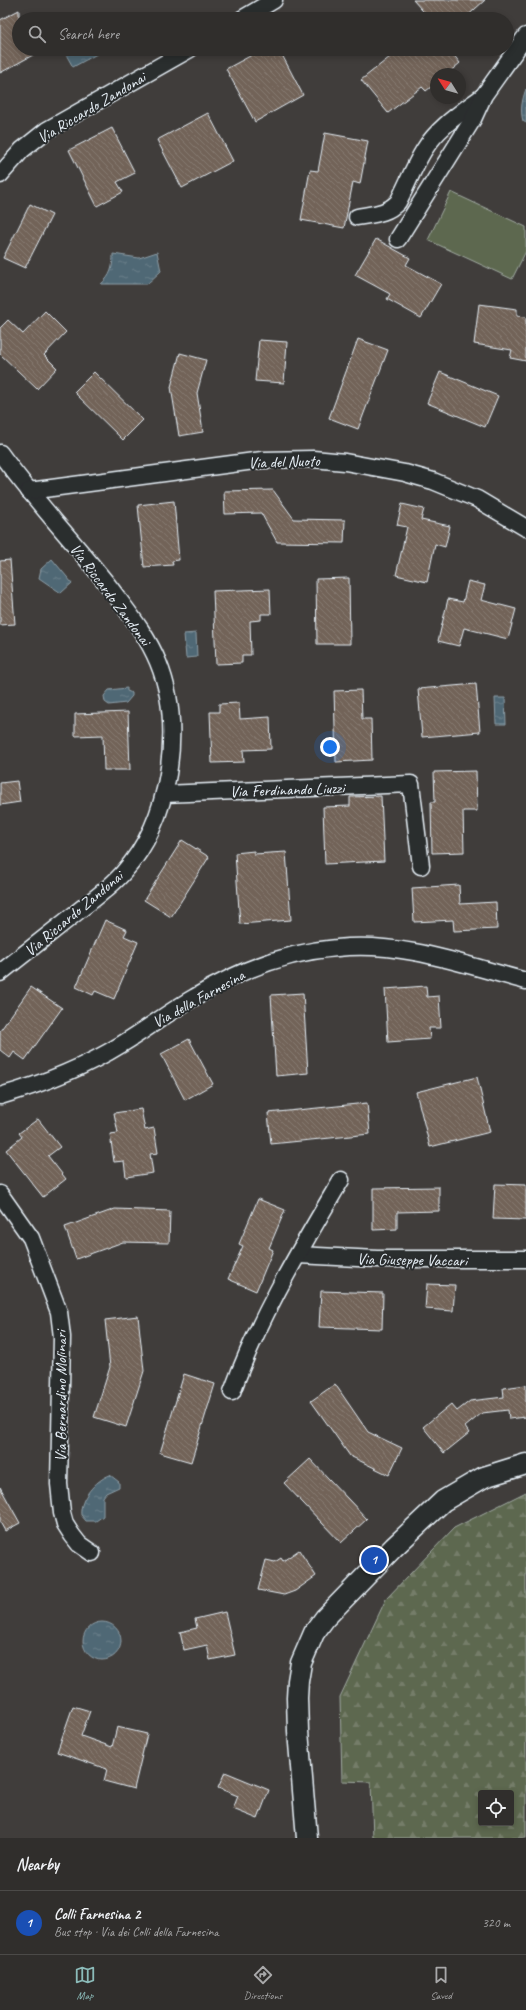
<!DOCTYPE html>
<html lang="en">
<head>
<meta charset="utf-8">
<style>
  :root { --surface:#302e2c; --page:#383634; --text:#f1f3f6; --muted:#a8a8a9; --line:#4b4a48; --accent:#8bbbb9 }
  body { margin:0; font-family:Caveat,sans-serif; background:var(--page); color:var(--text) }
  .controls { position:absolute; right:12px; bottom:12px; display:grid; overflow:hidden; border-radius:4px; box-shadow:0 2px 6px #0003 }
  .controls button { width:36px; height:36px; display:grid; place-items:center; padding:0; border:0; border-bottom:1px solid var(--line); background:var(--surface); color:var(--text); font:20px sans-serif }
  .compass { position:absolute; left:430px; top:68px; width:36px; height:36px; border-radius:50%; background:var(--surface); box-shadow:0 2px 6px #0003; rotate:307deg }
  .you { position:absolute; left:330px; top:747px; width:14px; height:14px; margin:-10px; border:3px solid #fff; border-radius:50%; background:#1a73e8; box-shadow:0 0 0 6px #1a73e833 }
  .badge { display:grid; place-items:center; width:26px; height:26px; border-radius:50%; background:var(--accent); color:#fff; font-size:13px; font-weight:700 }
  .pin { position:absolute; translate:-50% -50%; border:2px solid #fff; box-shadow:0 1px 4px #0006 }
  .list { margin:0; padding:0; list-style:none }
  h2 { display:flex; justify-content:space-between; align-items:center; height:52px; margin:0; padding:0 16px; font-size:17px }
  h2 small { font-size:13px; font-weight:400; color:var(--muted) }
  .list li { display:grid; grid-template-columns:26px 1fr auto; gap:12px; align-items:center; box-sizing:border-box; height:64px; padding:0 16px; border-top:1px solid var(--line) }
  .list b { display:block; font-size:15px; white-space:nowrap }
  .list p { margin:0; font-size:13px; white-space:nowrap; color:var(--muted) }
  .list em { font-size:13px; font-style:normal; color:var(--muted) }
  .icon { flex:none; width:22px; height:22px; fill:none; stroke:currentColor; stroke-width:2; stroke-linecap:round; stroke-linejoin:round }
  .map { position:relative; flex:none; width:526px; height:1838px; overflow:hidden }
  .search { position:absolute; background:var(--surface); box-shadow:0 2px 6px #0003; left:12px; right:12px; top:12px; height:44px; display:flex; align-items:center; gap:10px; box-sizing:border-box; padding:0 14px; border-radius:22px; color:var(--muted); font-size:15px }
  .sheet { height:116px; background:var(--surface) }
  nav { display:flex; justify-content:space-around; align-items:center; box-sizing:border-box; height:56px; border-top:1px solid var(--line); background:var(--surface); font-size:11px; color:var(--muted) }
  nav a { display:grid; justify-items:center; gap:2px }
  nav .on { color:var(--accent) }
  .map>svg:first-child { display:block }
  .grass { fill:#5d674f; stroke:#a2aca4 }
  .forest { fill:url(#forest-firs); stroke:#a2aca4; fill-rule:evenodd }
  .water { fill:url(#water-ripples); stroke:#8d9fa9 }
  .building { fill:url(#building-back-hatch); stroke:#e8f1f8 }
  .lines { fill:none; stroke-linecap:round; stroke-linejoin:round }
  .minor-casing { stroke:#e8f1f8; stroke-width:19 }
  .tertiary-casing { stroke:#e8f1f8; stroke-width:23 }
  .minor { stroke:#2a2d2e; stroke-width:16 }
  .tertiary { stroke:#2a2d2e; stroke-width:20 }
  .labels { text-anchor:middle; stroke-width:4; stroke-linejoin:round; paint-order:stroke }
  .street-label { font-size:16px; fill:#e8f1f8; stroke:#2a2d2e }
</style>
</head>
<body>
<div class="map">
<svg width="526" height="1838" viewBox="0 0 526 1838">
  <defs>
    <pattern id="forest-firs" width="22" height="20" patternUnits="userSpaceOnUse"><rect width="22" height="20" fill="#5d674f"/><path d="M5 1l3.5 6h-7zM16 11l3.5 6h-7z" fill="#747d69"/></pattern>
    <pattern id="water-ripples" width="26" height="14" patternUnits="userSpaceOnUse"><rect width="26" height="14" fill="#506875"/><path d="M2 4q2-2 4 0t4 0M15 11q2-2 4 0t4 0" fill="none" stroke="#697e89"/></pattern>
    <pattern id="building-back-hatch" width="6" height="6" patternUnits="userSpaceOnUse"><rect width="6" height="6" fill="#726358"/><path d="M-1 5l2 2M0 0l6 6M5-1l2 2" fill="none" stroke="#867a71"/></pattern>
  </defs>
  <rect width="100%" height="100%" fill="#403d3b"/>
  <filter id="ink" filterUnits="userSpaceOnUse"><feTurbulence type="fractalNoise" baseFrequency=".025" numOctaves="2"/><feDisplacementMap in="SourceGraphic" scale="8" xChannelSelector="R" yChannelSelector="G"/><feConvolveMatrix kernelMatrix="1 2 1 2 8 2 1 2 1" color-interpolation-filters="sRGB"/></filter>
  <g filter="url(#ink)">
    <!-- grass -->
    <path class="grass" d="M451,192L526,227V251L512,279L428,240Z"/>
    <!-- forest -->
    <path class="forest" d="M526,1492V1838H373L371,1782L342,1781L340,1697L386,1599L454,1528ZM481,1793H511V1823H481Z"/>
    <!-- water -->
    <g class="water">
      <path d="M68,49H106L73,67L64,51Z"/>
      <path d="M526,89V123L523,121C520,110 522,100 526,89Z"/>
      <path d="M157,252L161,271L147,284H101C111,276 113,267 113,254L139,258Z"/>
      <path d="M52,559L72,583L61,593L39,578L41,569Z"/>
      <path d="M196,633L197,657L186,658L184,634Z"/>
      <path d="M127,688V691L132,693V696L126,703L109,705L105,702L104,696L109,690Z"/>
      <path d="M495,698H505L506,724H496Z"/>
      <path d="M110,1475L119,1482V1487L106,1493L103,1497V1516L96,1521H86L81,1515C79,1499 96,1480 110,1475Z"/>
      <circle cx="102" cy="1641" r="19"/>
    </g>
    <!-- building -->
    <g class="building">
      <path d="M413,0H485L464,19H430Z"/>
      <path d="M19,10V49H44L0,73V20Z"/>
      <path d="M263,49H279L303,95L255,122L226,69Z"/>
      <path d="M400,49H449L460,63L447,74H436V83L426,91L422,87L388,113L361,80Z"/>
      <path d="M208,113L233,161L182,188L157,140Z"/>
      <path d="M112,128L135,173L117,182L123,192L97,206L69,150Z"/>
      <path d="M325,133L368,141L360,184L353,182L344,228L301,220L310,170L318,171Z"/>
      <path d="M30,204L52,215L25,268L3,258Z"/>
      <path d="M376,239L410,258L406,265L441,284L421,318L387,299L390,294L355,275Z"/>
      <path d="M479,304L517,309V316L526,317V361L510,358L512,350L474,344Z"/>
      <path d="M45,311L66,332L44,355L57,368L37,389L0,354V328L8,320L23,334Z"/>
      <path d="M358,339L388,350L358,429L329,418Z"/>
      <path d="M259,340L287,342L284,383L255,381Z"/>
      <path d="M180,353L206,360L197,393L203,432L179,436L171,387Z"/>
      <path d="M94,372L143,420L123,440L74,392Z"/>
      <path d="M440,372L498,396L485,427L427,403Z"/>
      <path d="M273,490L294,519L345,520L344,543L277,542L261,513L225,514L224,491Z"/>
      <path d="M174,501L179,560L172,561L173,565L144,567L138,505Z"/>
      <path d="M402,504L424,509L421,520L450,526L445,547L435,544L427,582L396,575L407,527L397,525Z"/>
      <path d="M10,560L15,624L0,625V561Z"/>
      <path d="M349,578L350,644H317L316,579Z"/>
      <path d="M468,581L485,585L481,600L516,609L508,639L464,628L459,646L438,641L448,599L463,602Z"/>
      <path d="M270,589L271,614H261V620L250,621L251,655H242V663L216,664L213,591Z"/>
      <path d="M476,684L480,732L422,737L418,689Z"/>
      <path d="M361,690L362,719H371L372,760L336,762L334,691Z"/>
      <path d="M239,703L240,719L270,717L271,749L243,750L244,762L212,763L210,712H219V704Z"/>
      <path d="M128,712L130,770H104L103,735L75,736V714Z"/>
      <path d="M476,771L477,811H463L464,852L432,853L431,802H435L434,772Z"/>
      <path d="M17,781L20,802L0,805V783Z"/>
      <path d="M381,796L384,861L325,864L323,807L350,806V797Z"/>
      <path d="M182,840L209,857L171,917L144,900Z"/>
      <path d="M254,851V854L286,852L291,920L240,924L235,853Z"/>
      <path d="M459,885L460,904L496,902L497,929L454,931L453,920L414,922L412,888Z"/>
      <path d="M105,920L127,930L124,936L138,942L114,999L95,991L93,995L76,987Z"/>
      <path d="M426,986L427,997L439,996L441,1028H429L430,1039L388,1042L385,989Z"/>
      <path d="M31,987L62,1008L25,1060L14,1052L10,1058L0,1050V1031Z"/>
      <path d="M303,993L308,1073L276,1076L271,995Z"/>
      <path d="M189,1039L213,1084L185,1100L161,1054Z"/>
      <path d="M477,1077L490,1132L430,1147L416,1092Z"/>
      <path d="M367,1103L370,1134L271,1144L268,1113Z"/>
      <path d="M141,1109L145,1130L154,1128L158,1153L150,1154L153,1173L126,1177L124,1161L114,1162L110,1134L118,1133L114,1113Z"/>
      <path d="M38,1119L60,1147L48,1156L66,1179L43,1197L6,1150L22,1137L19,1133Z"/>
      <path d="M495,1184L526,1185V1220L493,1219Z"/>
      <path d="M439,1187V1211L397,1212V1229L373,1230V1188Z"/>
      <path d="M258,1199L285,1210L269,1248L273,1250L256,1291L228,1279L243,1246L239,1244Z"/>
      <path d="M115,1209L170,1211L169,1243L123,1242L76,1259L65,1227Z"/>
      <path d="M427,1284L455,1285L453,1311L425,1309Z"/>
      <path d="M321,1291L383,1293L382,1329L319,1327Z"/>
      <path d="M138,1316L144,1371L126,1427L94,1417L110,1367L105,1320Z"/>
      <path d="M184,1374L215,1384L191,1462L160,1453Z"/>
      <path d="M335,1384L368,1432L402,1448L389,1475L350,1456L311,1401Z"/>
      <path d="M526,1385V1417L509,1419L508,1410L482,1413L465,1427L469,1433L444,1453L423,1427L451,1404L457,1411L470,1401L504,1397L503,1388Z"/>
      <path d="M310,1459L367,1519L341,1543L284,1483Z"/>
      <path d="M0,1487L20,1523L5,1531L0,1522Z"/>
      <path d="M299,1550L316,1576L295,1591L284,1595L258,1590L266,1560L275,1562L281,1558L283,1561Z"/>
      <path d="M225,1612L235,1655L210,1660L207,1645L184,1650L180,1632L197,1628L195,1619Z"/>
      <path d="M73,1706L90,1711L81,1736L112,1747L117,1727L147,1734L134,1789L104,1781L107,1769L57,1752Z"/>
      <path d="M225,1772L269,1790L258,1819L233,1809L238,1796L218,1788Z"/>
    </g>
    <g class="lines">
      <!-- minor casing -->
      <g class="minor-casing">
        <g id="minor">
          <path d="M242,19L274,0"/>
          <path d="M0,175L22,150L47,130L190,49"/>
          <path d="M357,217C373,214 387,214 398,202C407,185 414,166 424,150C438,127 462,112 483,96"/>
          <path d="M398,239L473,119L484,95L526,36"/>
          <path d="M0,453C34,500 75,543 111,589C128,612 147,635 158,662C173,698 174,736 168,774C162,811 149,844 123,873C110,888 92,900 76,913C51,933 25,953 0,973"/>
          <path d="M29,491L262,460L313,459L345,462L405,473L433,481L477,499L526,528"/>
          <path d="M164,794L411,784L421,866"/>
          <path d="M0,1096C42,1084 85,1067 122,1044C147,1029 170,1011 195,997C238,971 287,952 337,948C401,941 465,965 526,981"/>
          <path d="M0,1194L31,1238L59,1312L62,1337L59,1484L62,1513L65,1524L72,1535L79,1544L92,1553"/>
          <path d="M298,1255L377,1259H526"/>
          <path d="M232,1392C259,1317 301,1248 341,1180"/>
        </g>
      </g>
      <!-- tertiary casing -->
      <g class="tertiary-casing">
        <path id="tertiary" d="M307,1838L298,1731L297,1698L298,1681L301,1663L314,1633L325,1618L394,1547L443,1501L484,1477L526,1464"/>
      </g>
      <!-- minor -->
      <use href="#minor" class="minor"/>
      <!-- tertiary -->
      <use href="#tertiary" class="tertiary"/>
    </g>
  </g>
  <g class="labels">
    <!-- street labels -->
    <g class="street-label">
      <text transform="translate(91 107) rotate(-31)" y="6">Via Riccardo Zandonai</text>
      <text transform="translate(284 461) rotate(-2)" y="6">Via del Nuoto</text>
      <text transform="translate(111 594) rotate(53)" y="6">Via Riccardo Zandonai</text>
      <text transform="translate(287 789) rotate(-2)" y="6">Via Ferdinando Liuzzi</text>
      <text transform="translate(73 913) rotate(-40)" y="6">Via Riccardo Zandonai</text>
      <text transform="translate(198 998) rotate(-29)" y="6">Via della Farnesina</text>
      <text transform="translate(412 1259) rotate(1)" y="6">Via Giuseppe Vaccari</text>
      <text transform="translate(60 1396) rotate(-90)" y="6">Via Bernardino Molinari</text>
    </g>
  </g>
</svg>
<div class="controls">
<button><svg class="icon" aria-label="locate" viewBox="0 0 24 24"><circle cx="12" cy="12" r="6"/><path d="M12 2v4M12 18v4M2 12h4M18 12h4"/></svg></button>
</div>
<svg class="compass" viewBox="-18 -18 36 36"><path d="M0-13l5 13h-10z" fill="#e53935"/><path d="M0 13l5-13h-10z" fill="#a8a8a9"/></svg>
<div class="you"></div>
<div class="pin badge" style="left:374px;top:1560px;background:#1a4fb4">1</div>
<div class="search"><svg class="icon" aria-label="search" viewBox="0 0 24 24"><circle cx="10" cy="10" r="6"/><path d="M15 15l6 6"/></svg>Search here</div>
</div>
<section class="sheet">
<h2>Nearby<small></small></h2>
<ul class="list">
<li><span class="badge" style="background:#1a4fb4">1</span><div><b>Colli Farnesina 2</b><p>Bus stop · Via dei Colli della Farnesina</p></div><em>320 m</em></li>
</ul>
</section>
<nav>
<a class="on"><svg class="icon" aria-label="map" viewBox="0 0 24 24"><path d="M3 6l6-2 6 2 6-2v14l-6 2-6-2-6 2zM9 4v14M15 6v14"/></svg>Map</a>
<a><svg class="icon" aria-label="directions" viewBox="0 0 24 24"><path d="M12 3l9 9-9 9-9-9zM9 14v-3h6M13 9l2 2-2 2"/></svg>Directions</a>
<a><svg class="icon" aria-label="saved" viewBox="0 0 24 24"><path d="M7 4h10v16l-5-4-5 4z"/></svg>Saved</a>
</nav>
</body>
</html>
